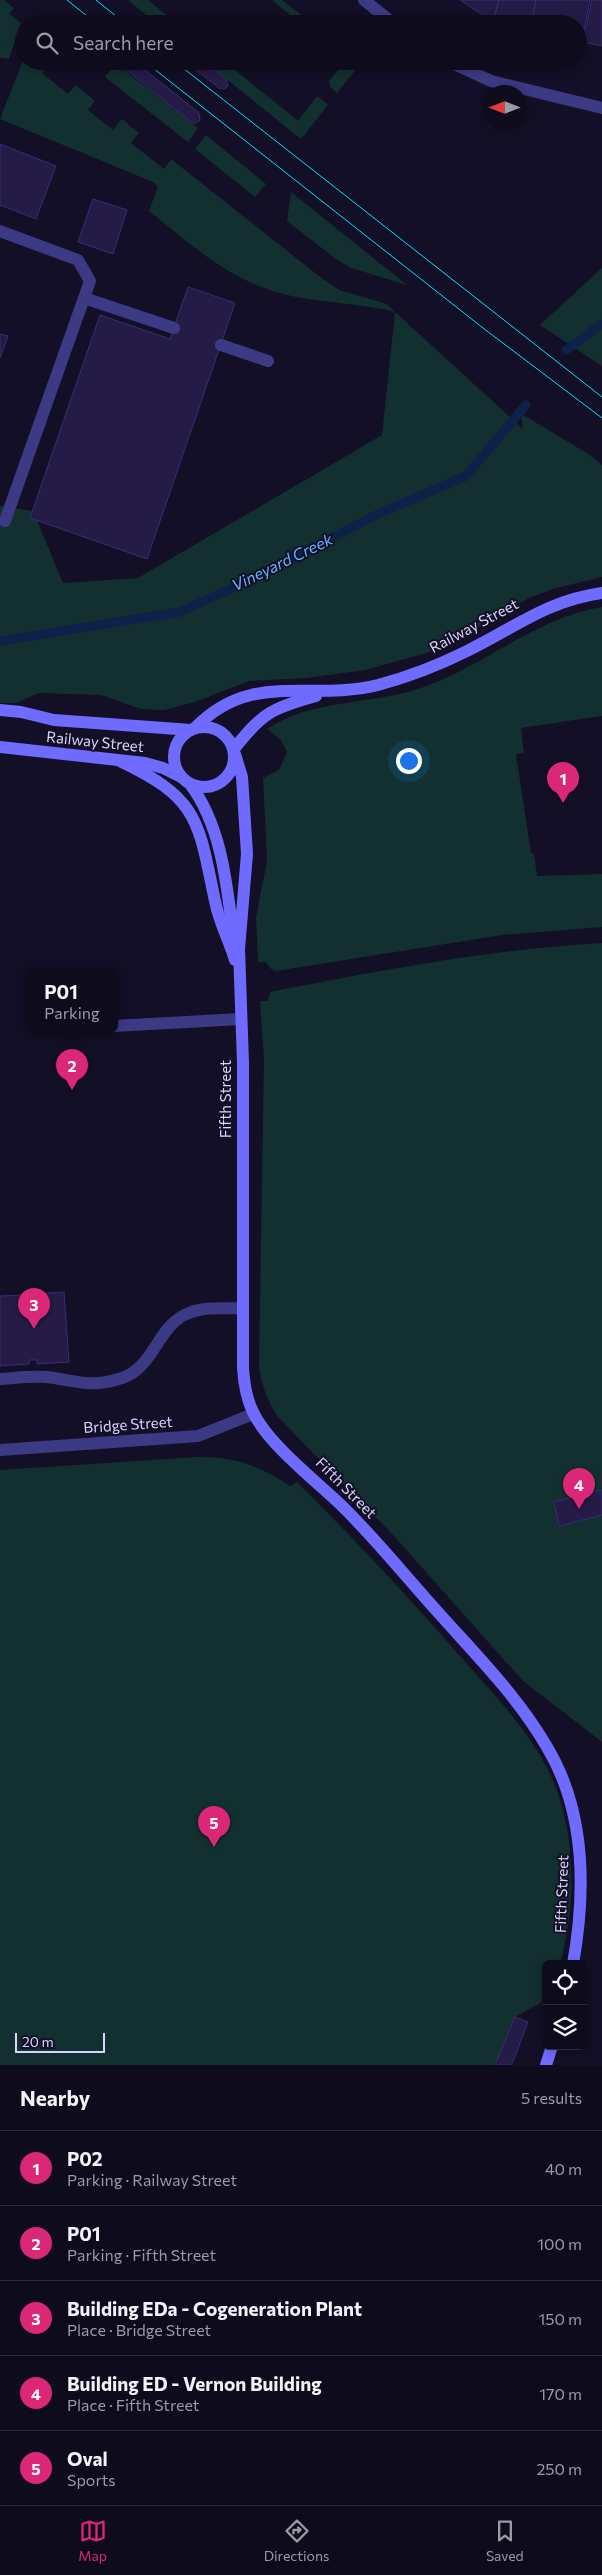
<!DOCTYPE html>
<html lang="en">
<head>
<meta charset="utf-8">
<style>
  :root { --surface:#0e0b1c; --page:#171425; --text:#f1f3f6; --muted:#9b9ba3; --line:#2e2b3b; --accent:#db2777 }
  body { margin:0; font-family:Commissioner,sans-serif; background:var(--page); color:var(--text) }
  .controls { position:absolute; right:15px; bottom:15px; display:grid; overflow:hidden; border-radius:8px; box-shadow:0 2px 8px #0003 }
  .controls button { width:45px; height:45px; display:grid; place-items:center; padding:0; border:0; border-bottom:1px solid var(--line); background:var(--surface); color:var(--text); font:25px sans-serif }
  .compass { position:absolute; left:482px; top:85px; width:45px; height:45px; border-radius:50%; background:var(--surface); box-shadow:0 2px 8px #0003; rotate:270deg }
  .scale { position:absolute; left:15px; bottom:12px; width:90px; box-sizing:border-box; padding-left:5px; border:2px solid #d9d4ff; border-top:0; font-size:14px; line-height:18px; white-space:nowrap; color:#d9d4ff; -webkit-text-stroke:4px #130f26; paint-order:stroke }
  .you { position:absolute; left:408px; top:760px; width:18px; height:18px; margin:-12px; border:4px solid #fff; border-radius:50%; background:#1a73e8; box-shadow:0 0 0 8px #1a73e833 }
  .badge { display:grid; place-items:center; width:32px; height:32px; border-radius:50%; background:var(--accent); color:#fff; font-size:16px; font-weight:700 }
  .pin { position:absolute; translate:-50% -41px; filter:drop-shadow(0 1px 2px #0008) }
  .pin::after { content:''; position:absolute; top:26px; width:18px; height:15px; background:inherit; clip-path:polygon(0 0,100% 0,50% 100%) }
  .popup { position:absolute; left:26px; top:968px; width:92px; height:65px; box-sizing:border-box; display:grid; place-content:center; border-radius:8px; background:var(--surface); filter:drop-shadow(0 1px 4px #0005); font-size:16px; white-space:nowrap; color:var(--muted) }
  .popup b { font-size:19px; color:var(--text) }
  .popup::after { content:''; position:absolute; left:50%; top:100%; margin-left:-10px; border:10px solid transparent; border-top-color:var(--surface) }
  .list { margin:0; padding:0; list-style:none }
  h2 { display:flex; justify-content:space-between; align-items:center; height:65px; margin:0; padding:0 20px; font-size:21px }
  h2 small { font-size:16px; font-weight:400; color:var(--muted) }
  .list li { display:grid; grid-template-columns:32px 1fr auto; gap:15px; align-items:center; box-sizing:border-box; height:75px; padding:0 20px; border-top:1px solid var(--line) }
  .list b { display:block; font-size:19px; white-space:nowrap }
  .list p { margin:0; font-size:16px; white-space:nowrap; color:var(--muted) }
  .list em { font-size:16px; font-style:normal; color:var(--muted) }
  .icon { flex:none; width:28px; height:28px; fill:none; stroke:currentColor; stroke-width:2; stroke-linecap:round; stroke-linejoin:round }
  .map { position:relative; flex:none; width:602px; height:2065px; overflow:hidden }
  .search { position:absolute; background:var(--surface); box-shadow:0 2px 8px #0003; left:15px; right:15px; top:15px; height:55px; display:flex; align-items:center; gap:12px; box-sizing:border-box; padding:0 18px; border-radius:28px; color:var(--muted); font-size:19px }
  .sheet { height:440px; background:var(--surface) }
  nav { display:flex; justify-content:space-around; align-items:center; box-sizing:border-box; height:70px; border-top:1px solid var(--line); background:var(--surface); font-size:14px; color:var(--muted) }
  nav a { display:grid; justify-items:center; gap:2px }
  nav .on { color:var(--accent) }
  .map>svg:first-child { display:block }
  .green { fill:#12302f }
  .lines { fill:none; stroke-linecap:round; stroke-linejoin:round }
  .stream { stroke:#0c2248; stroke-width:9 }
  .building { fill:#241b47; stroke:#3b2d73 }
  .lane { stroke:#3d3a85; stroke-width:12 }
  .street { stroke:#3d3a85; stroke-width:12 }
  .secondary { stroke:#6f6bff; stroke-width:12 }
  .tram { stroke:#00e5ff; stroke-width:1 }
  .labels { text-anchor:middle; stroke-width:4; stroke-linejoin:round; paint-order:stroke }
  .street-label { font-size:15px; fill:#d9d4ff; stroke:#130f26 }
  .water-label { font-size:16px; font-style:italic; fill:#62b6ff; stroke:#130f26 }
</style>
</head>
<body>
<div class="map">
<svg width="602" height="2065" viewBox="0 0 602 2065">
  <rect width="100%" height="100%" fill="#130f26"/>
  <!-- green -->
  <g class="green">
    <path d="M0,0H4L14,8L9,14L21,23L9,59L0,58Z"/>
    <path d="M128,0H148L177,24H157Z"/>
    <path d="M272,0H282L313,24H301Z"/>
    <path d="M52,14L65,24H45Z"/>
    <path d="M24,58V61H46L49,64L42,73L68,94L76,85L95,101L88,110L113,130L122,119L139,133L131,143L164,169L171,159L319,276L339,290L387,304L395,312L523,429L520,413L590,455L602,465V577L556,588L529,598L452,642L426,653L366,670L306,678L249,681L195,702L164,710L141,709L101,695L39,693L16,703H0V506L33,511L63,583L138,578L382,435L395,312C363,304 329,303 296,297C236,286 195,248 149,211L158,186L153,182L0,119Z"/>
    <path d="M204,61H224L298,121L317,96L328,105L301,139Z"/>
    <path d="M345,61L362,62L337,93L330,87L329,81Z"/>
    <path d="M116,64L198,128L188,142L105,77Z"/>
    <path d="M206,135L266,184L255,197L195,149Z"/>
    <path d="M291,192L407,285L351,268L336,259L287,221Z"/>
    <path d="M602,268V366L540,325Z"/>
    <path d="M602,607V716L521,728L524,753L516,754L531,853L534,854L537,876L602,874V927L502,935L276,971L271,969L266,962H258L256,917L267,861L263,778L279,770L287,752L280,739L267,729C312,699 368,705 418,689C482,668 534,618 602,607Z"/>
    <path d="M602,943V1742L523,1681L393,1535L278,1417C267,1400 262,1386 259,1367L264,1058L260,1001H268L270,992L274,991C383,970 491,949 602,943Z"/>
    <path d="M197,1457C235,1457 259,1465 290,1486L297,1482C353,1538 407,1595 459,1655C496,1697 541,1742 559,1796C576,1851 575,1909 560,1964H546V2000L515,2017L495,2065H0V1470Z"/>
  </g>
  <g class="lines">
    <!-- stream -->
    <g class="stream">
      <path d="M566,350L602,324"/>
      <path d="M0,641L180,612L252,579L378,514L466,476L526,405"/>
    </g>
  </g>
  <!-- building -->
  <g class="building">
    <path d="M460,0H499L493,22Z"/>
    <path d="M499,0H536L531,24L493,22Z"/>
    <path d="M536,0H590L582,40L578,39V24H531Z"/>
    <path d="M592,0H602V46L583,42Z"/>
    <path d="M124,61H134L199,113L200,120L196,123H192L125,69Z"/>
    <path d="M185,61H204L226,79L228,86L224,89L219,88Z"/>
    <path d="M0,144L56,166L36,219L0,205Z"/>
    <path d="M93,199L127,210L113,254L78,242Z"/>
    <path d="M188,287L235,303L147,559L30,518L100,315L170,339Z"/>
    <path d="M0,334L8,336L0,358Z"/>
    <path d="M64,1292L69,1362L37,1364V1360H29V1364L0,1366V1296L24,1295L25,1299L33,1298L32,1294Z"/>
    <path d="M602,1490V1515L559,1526L554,1502Z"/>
    <path d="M515,2017L528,2022L514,2059L511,2065H495Z"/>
  </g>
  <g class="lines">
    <!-- lane -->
    <g class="lane">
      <path d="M84,298L174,328"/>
      <path d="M221,345L268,361"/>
      <path d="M114,1026L241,1019"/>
      <path d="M0,1379C15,1378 31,1376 46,1377C76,1380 89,1389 122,1378C155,1367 157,1325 189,1313C205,1306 225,1309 242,1308"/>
    </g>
    <!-- street -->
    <g class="street">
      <path d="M364,0L394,24"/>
      <path d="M448,61L491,81L602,108"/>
      <path d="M0,231L78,260L90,281L5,521"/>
      <path d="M0,1450L198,1436L253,1414"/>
    </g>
    <!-- secondary -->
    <g class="secondary">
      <path d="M0,710L21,712L54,720L191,730"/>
      <circle cx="204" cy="757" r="30"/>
      <path d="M195,728C251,670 308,702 378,685C408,677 439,665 467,651C516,627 546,601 602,593"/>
      <path d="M0,747L145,763L163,768L181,777"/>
      <path d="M234,749C262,713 272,708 316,696"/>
      <path d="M235,754L242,777L247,854L239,949L243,1063V1368C244,1384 246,1398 253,1412C268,1444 315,1480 341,1505C378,1541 410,1582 445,1620C481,1660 520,1700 547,1747C586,1812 586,1891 573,1964"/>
      <path d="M120,761C200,799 198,821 215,901C219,922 229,940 235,960"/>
      <path d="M190,784C223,828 227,888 234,942"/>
      <path d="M546,2065L552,2046"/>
    </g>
    <!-- tram -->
    <g class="tram">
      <path d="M67,0L97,24"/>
      <path d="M96,0L126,24"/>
      <path d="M144,61L483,328L602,418"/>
      <path d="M174,61L602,397"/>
    </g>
  </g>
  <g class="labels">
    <!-- street labels -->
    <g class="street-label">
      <text transform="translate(474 626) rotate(-28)" y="5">Railway Street</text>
      <text transform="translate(95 742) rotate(6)" y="5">Railway Street</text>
      <text transform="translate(226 1099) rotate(-90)" y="5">Fifth Street</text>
      <text transform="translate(128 1425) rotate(-4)" y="5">Bridge Street</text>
      <text transform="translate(346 1488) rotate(45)" y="5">Fifth Street</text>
      <text transform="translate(562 1894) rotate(-88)" y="5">Fifth Street</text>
    </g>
    <!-- water labels -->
    <g class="water-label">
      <text transform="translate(282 562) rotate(-26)" y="6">Vineyard Creek</text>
    </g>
  </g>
</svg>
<div class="controls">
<button><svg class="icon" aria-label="locate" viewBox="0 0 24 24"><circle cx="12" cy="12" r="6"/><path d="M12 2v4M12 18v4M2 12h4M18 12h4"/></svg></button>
<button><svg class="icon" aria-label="layers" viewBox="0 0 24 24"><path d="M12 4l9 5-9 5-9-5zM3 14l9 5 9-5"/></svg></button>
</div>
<svg class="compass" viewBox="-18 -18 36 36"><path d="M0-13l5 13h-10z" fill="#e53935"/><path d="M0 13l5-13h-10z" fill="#9b9ba3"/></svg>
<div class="scale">20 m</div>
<div class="you"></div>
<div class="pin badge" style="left:563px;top:803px">1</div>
<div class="pin badge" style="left:72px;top:1090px">2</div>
<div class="popup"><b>P01</b>Parking</div>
<div class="pin badge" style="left:34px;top:1329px">3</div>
<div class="pin badge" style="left:579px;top:1509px">4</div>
<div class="pin badge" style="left:214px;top:1847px">5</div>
<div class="search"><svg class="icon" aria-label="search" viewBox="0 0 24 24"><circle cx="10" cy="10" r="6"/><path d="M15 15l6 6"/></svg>Search here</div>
</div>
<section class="sheet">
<h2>Nearby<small>5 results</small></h2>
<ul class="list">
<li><span class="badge">1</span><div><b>P02</b><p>Parking · Railway Street</p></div><em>40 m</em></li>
<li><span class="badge">2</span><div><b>P01</b><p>Parking · Fifth Street</p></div><em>100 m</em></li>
<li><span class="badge">3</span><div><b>Building EDa - Cogeneration Plant</b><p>Place · Bridge Street</p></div><em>150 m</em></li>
<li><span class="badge">4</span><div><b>Building ED - Vernon Building</b><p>Place · Fifth Street</p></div><em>170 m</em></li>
<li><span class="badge">5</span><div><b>Oval</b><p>Sports</p></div><em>250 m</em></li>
</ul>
</section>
<nav>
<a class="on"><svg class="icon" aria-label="map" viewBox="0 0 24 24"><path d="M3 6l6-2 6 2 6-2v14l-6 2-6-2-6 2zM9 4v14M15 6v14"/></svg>Map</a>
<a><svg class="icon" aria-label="directions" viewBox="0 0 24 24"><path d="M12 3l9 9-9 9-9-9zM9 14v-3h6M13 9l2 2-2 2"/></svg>Directions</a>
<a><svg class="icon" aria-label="saved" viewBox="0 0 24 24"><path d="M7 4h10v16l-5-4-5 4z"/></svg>Saved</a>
</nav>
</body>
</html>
